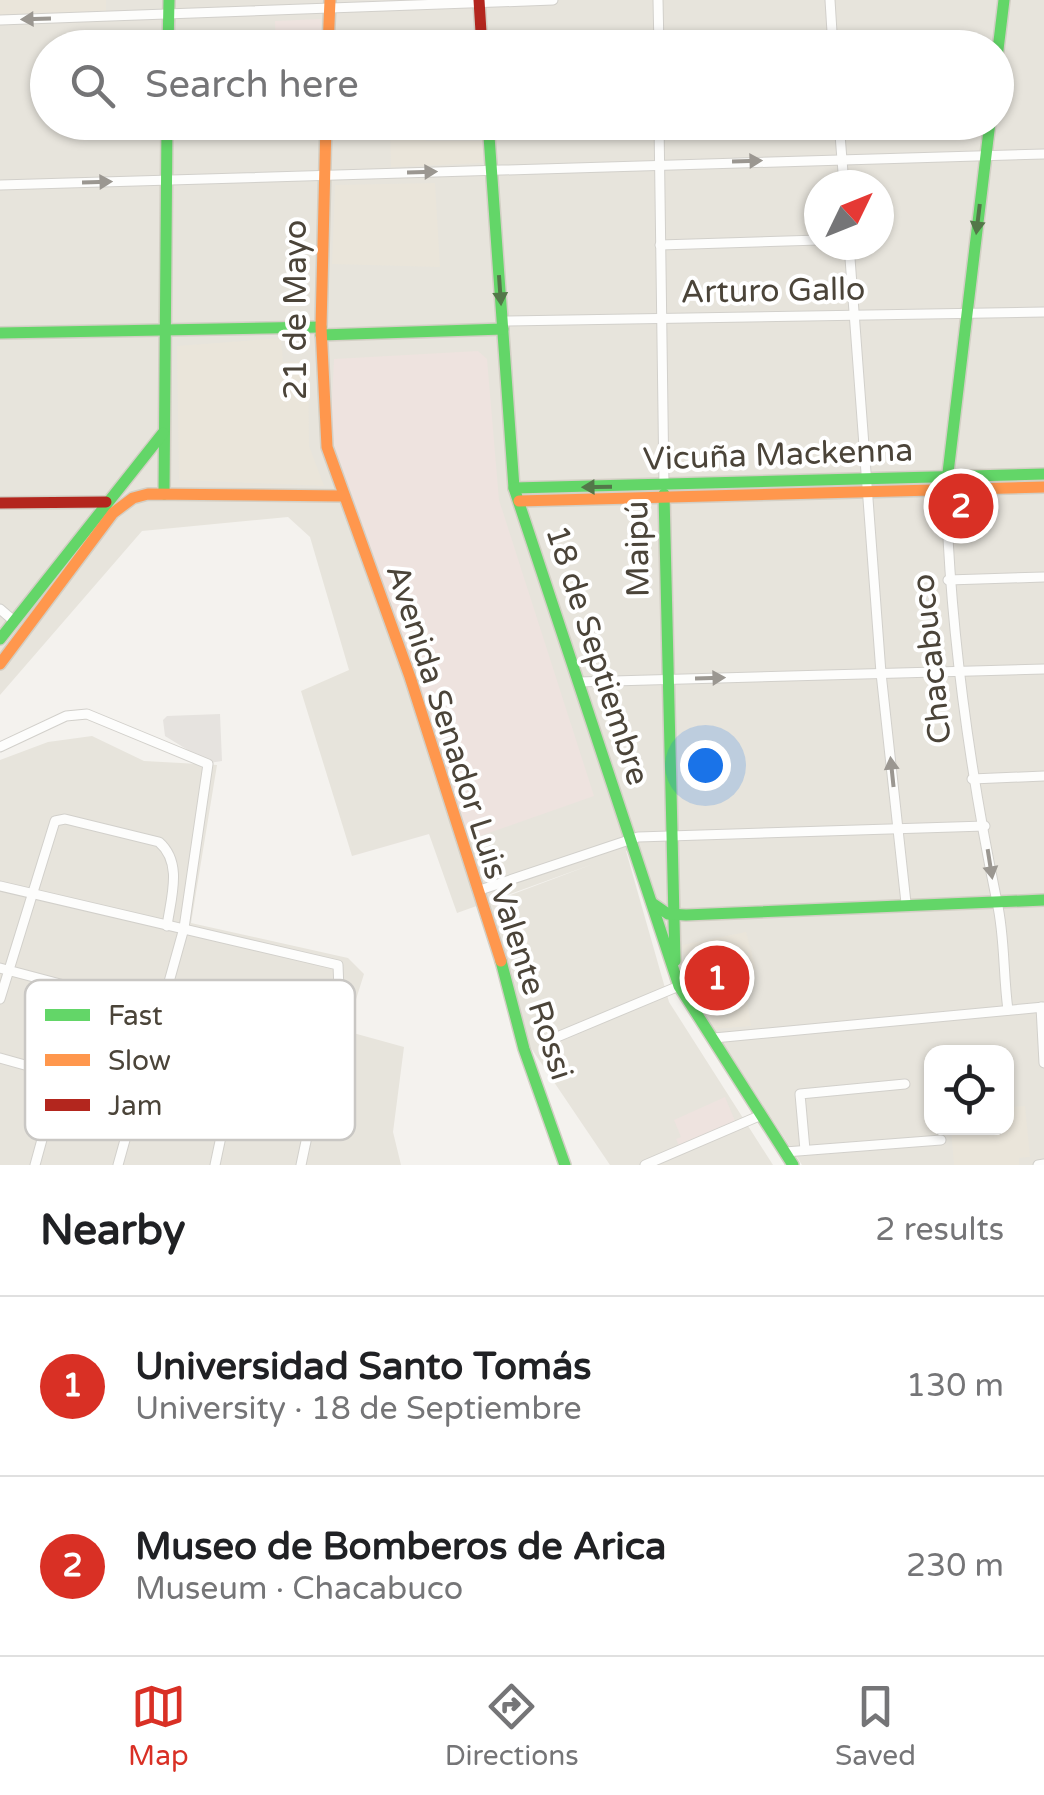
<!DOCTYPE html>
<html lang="en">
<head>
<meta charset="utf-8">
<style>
  :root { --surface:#fff; --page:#f2f2f2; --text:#202124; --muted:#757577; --line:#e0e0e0; --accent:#d93025 }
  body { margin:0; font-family:"Varela Round",sans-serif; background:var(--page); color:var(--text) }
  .controls { position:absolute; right:30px; bottom:30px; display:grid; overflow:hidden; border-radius:20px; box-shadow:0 2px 8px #0004 }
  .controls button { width:90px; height:90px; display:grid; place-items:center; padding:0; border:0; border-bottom:2px solid var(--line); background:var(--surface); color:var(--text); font:50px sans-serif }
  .compass { position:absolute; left:804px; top:170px; width:90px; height:90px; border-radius:50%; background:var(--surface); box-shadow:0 2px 8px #0004; rotate:47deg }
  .you { position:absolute; left:705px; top:765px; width:35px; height:35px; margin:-25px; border:8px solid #fff; border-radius:50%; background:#1a73e8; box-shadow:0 0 0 15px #1a73e833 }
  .badge { display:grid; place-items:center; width:65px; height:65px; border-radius:50%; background:var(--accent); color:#fff; font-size:32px; font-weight:700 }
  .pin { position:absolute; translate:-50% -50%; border:5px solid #fff; box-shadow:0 2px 10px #0006 }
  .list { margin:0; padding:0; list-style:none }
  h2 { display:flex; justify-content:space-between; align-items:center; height:130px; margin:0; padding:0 40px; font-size:42px }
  h2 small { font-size:32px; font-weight:400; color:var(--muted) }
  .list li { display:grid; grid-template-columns:65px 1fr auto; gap:30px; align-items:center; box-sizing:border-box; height:180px; padding:0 40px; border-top:2px solid var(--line) }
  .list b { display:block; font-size:38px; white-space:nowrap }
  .list p { margin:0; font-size:32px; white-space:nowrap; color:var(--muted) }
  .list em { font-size:32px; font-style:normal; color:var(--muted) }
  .icon { flex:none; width:55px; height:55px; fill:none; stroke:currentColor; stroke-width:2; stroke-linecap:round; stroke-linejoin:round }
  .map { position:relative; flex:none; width:1044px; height:1165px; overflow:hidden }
  .search { position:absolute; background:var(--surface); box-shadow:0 2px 8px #0004; left:30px; right:30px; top:30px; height:110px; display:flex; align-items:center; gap:25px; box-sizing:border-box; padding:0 35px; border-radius:55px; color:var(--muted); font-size:38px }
  .sheet { height:490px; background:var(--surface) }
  nav { display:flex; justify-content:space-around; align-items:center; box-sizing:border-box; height:140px; border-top:2px solid var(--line); background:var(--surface); font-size:28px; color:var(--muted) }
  nav a { display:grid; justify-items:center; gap:5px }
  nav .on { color:var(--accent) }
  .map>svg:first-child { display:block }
  .residential { fill:#e7e4dc; fill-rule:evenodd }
  .education { fill:#eae5da }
  .medical { fill:#eee3df }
  .parking { fill:#e6e3df }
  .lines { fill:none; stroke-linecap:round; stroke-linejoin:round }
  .street-casing { stroke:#d2d0cb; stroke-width:11 }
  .fast-casing { stroke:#d3cfc5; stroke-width:14 }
  .slow-casing { stroke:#d3cfc5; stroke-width:14 }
  .jam-casing { stroke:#d3cfc5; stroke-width:14 }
  .street { stroke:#fdfdfc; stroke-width:9 }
  .fast { stroke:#63d668; stroke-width:11 }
  .slow { stroke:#ff974d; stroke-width:11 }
  .jam { stroke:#b3261e; stroke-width:11 }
  .oneway { fill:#9b9791 }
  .oneway2 { fill:#537749 }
  .labels { text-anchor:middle; stroke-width:8; stroke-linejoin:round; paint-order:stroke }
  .street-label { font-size:32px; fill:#4b4439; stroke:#fff }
  .key { fill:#fff; stroke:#c9c7c4; stroke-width:2.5 }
  .key-label { font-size:28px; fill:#4b4439 }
</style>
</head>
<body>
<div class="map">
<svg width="1044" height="1165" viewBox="0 0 1044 1165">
  <rect width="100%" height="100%" fill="#f4f2ee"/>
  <!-- residential -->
  <g class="residential">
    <path d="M0,0H1044V1165H802L681,978L637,847L626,851L669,1002L773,1165H610L531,1048L481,906L593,864L457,913L429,834L352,856L301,691L349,670L310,537L288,517L142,531L0,695ZM48,48H996V122H48ZM819,185H879V245H819ZM932,1052H1006V1128H932Z"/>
    <path d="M92,736L144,761L217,765L191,923L348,958L364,974L346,1031L404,1047L393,1132L401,1165H0V760L48,742Z"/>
  </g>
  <!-- education -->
  <g class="education">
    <path d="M0,0H106V11L0,15Z"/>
    <path d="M390,123H425L426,141H484L483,163L391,167Z"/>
    <path d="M435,183L440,267L332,264L335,185Z"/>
    <path d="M281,338L283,362L308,361L309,446L324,486L179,480L177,346Z"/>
    <path d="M746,932L756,969L743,973L751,1026L714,1029L692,983L682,945Z"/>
    <path d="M1025,1106L1030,1157L1019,1158V1165H954L951,1128H1006L1007,1107Z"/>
  </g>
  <!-- medical -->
  <g class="medical">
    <path d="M321,19V47H276L275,21Z"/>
    <path d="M478,351L487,359L499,500L594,796L460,843L362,554L337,469L331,418L334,359Z"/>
    <path d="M725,1097L735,1121L679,1146L676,1139L681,1137L674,1120Z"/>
  </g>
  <!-- parking -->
  <path class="parking" d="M220,714L222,761L209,763L165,736L163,720L167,716Z"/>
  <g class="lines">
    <!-- street casing -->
    <g class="street-casing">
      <g id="street">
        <path d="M658,0L659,48"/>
        <path d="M830,0L833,48"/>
        <path d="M0,20L553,0"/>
        <path d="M659,122L664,485"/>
        <path d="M839,122L844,185"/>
        <path d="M0,185L1044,154"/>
        <path d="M660,245L819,240"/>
        <path d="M849,245L881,673L906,903"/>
        <path d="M503,321L1044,312"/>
        <path d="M946,490C950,629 969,766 997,902C1005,937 1003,974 1008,1010"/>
        <path d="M948,580L1044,577"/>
        <path d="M0,609L14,621"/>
        <path d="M578,682L1044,669"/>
        <path d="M0,747L66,716L87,714L208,764L184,928L118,1165"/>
        <path d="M972,779L1044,776"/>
        <path d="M0,886L338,965L340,1015L324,1056L301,1165"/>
        <path d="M480,890L638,837L985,826"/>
        <path d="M0,968L83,990L330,1041"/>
        <path d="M0,999L55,821L65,819L159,842C183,863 171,897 167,926"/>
        <path d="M1041,1007L1044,1063"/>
        <path d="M557,1037L679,986"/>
        <path d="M714,1038L1044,1007"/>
        <path d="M0,1058L136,1096"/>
        <path d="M805,1150L800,1094L905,1084"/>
        <path d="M785,1152L941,1140"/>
        <path d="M35,1165L83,990"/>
        <path d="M215,1165L245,1023"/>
        <path d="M645,1165L759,1116"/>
        <path d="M1038,1165L1044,1164"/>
      </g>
    </g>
    <!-- fast casing -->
    <g class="fast-casing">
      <g id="fast">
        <path d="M168,48L169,0"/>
        <path d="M996,66L1004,0"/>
        <path d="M488,122L514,488L679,986L793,1165"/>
        <path d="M0,333L321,327"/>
        <path d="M321,335L503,329"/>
        <path d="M947,481L990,122"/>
        <path d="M514,488L1044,474"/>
        <path d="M164,494L167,122"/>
        <path d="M664,494L675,961"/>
        <path d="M0,639L163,433"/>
        <path d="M652,903L668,914L686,915L1044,900"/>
        <path d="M501,961L524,1049L565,1165"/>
      </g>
    </g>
    <!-- slow casing -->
    <g class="slow-casing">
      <g id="slow">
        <path d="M328,48L330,0"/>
        <path d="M326,122L321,327L327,447L410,677L501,961"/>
        <path d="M519,501L1044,487"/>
        <path d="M0,664L113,513L133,498L148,494L344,496"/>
      </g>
    </g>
    <!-- jam casing -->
    <g class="jam-casing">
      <g id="jam">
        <path d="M479,0L482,48"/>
        <path d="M0,503L106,502"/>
      </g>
    </g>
    <!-- street -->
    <use href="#street" class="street"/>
    <!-- fast -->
    <use href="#fast" class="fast"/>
    <!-- slow -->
    <use href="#slow" class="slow"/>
    <!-- jam -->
    <use href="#jam" class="jam"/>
  </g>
  <!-- one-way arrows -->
  <defs><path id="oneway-solid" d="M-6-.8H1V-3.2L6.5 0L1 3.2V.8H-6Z" transform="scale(2.5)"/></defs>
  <g class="oneway">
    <use href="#oneway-solid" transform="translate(36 19) rotate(178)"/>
    <use href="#oneway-solid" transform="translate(747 161) rotate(-2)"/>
    <use href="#oneway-solid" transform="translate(422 172) rotate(-2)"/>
    <use href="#oneway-solid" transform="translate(97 182) rotate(-2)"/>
    <use href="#oneway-solid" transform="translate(710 678) rotate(-2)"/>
    <use href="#oneway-solid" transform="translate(892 772) rotate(-96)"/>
    <use href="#oneway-solid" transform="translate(990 864) rotate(81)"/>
  </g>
  <g class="oneway2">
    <use href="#oneway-solid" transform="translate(978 219) rotate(97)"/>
    <use href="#oneway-solid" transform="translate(500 290) rotate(86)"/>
    <use href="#oneway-solid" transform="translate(597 487) rotate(179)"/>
  </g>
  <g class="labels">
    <!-- street labels -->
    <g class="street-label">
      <text transform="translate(773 290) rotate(-1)" y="11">Arturo Gallo</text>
      <text transform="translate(295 310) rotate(-90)" y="11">21 de Mayo</text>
      <text transform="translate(778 454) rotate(-2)" y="11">Vicuña Mackenna</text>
      <text transform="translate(637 549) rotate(-91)" y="11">Maipú</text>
      <text transform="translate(598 655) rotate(72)" y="11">18 de Septiembre</text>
      <text transform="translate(931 659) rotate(-96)" y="11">Chacabuco</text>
      <text transform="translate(480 822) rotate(72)" y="11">Avenida Senador Luis Valente Rossi</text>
    </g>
  </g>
  <!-- legend -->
  <rect x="25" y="980" width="330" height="160" rx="15" class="key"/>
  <rect x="45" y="1009" width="45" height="12" fill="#63d668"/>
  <rect x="45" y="1054" width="45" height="12" fill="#ff974d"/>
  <rect x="45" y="1099" width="45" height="12" fill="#b3261e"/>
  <g class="key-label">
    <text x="108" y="1025">Fast</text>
    <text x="108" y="1070">Slow</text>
    <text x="108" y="1115">Jam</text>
  </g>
</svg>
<div class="controls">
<button><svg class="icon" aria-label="locate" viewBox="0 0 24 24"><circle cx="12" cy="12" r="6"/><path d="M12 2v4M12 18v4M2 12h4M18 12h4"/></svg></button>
</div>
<svg class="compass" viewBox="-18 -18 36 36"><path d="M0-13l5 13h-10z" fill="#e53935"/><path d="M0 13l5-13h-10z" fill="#757577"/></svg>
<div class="you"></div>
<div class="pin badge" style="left:717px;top:978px">1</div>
<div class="pin badge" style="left:961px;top:506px">2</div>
<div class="search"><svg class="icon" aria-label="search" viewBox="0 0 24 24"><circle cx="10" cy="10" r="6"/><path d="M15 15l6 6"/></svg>Search here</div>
</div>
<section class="sheet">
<h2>Nearby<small>2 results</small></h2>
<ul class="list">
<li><span class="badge">1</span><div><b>Universidad Santo Tomás</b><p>University · 18 de Septiembre</p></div><em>130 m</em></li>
<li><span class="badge">2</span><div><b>Museo de Bomberos de Arica</b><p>Museum · Chacabuco</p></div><em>230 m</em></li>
</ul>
</section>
<nav>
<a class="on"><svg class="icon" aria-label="map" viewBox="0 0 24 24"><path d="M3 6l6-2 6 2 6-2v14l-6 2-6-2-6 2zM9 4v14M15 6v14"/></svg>Map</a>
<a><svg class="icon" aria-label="directions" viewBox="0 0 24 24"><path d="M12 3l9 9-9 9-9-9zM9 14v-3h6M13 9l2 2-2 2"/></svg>Directions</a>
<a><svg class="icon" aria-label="saved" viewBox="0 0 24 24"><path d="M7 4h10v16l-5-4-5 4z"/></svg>Saved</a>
</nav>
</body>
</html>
